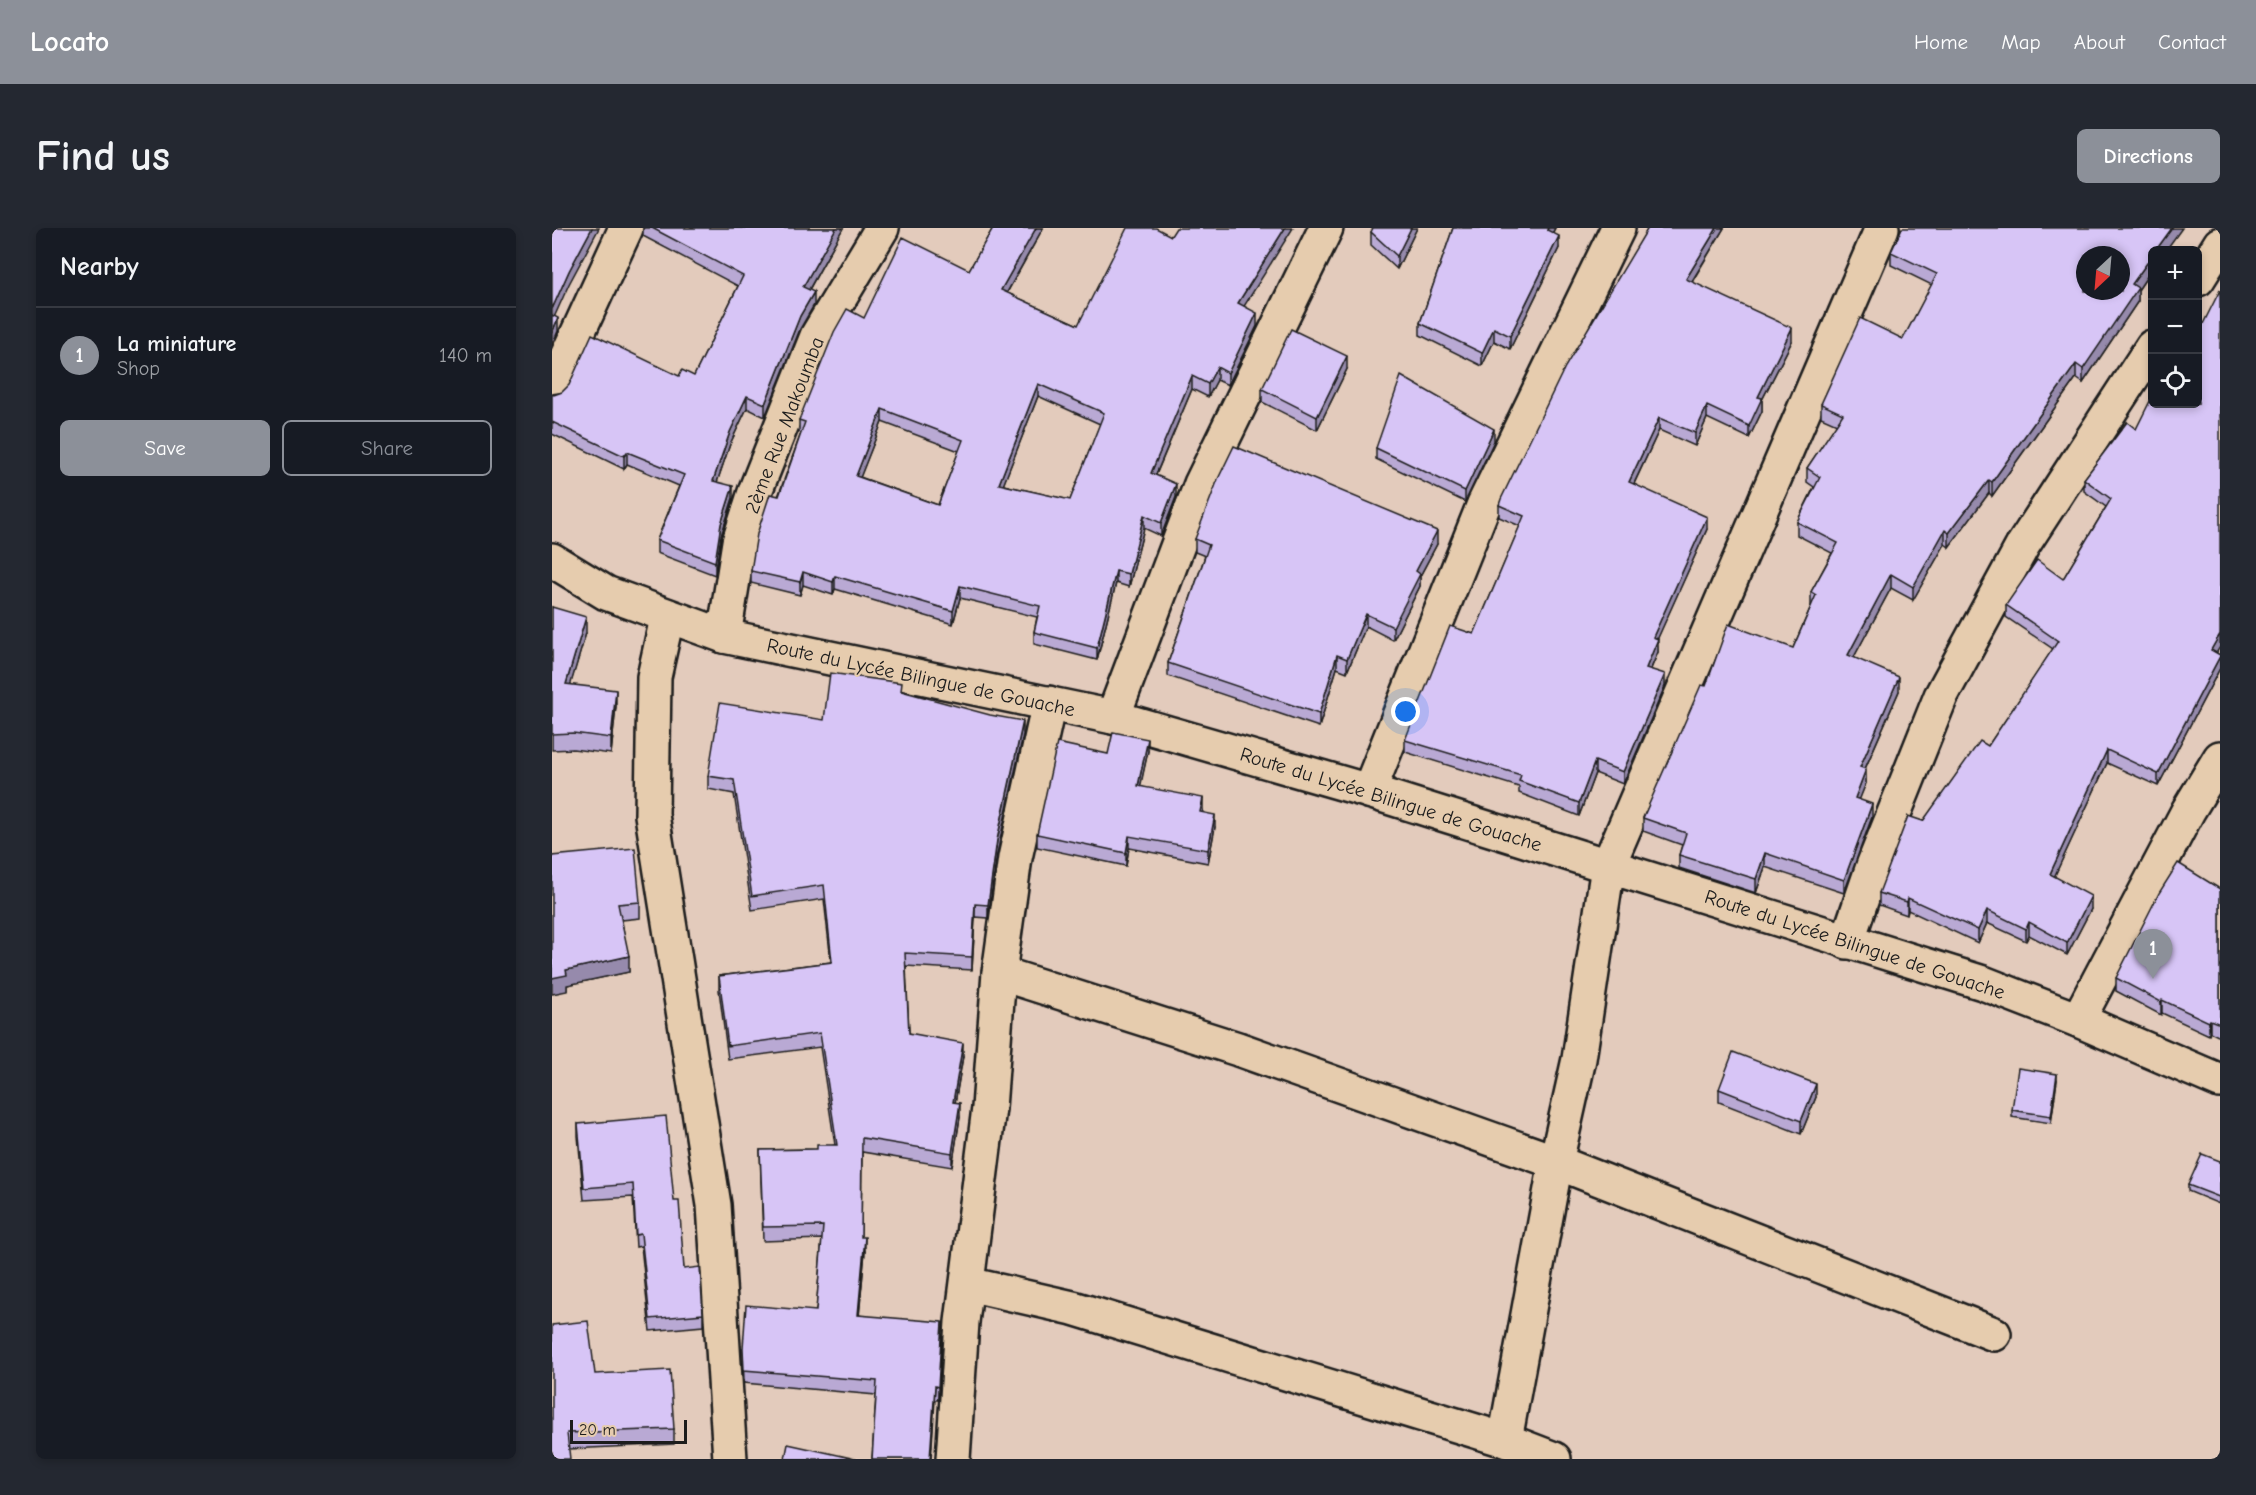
<!DOCTYPE html>
<html lang="en">
<head>
<meta charset="utf-8">
<style>
  :root { --surface:#171b24; --page:#242831; --text:#f1f3f6; --muted:#9ea1a6; --line:#363941; --accent:#8c9099 }
  body { margin:0; font-family:"Comic Neue",sans-serif; background:var(--page); color:var(--text) }
  .controls { position:absolute; right:18px; top:18px; display:grid; overflow:hidden; border-radius:9px; box-shadow:0 3px 9px #0003 }
  .controls button { width:54px; height:54px; display:grid; place-items:center; padding:0; border:0; border-bottom:2px solid var(--line); background:var(--surface); color:var(--text); font:30px sans-serif }
  .compass { position:absolute; left:1524px; top:18px; width:54px; height:54px; border-radius:50%; background:var(--surface); box-shadow:0 3px 9px #0003; rotate:206deg }
  .scale { position:absolute; left:18px; bottom:15px; width:117px; box-sizing:border-box; padding-left:6px; border:3px solid #1c1c1c; border-top:0; font-size:16px; line-height:21px; white-space:nowrap; color:#1c1c1c; -webkit-text-stroke:4px #e6ccae; paint-order:stroke }
  .you { position:absolute; left:854px; top:484px; width:21px; height:21px; margin:-15px; border:4px solid #fff; border-radius:50%; background:#1a73e8; box-shadow:0 0 0 9px #1a73e833 }
  .badge { display:grid; place-items:center; width:39px; height:39px; border-radius:50%; background:var(--accent); color:#fff; font-size:20px; font-weight:700 }
  .pin { position:absolute; translate:-50% -50px; filter:drop-shadow(0 2px 3px #0008) }
  .pin::after { content:''; position:absolute; top:32px; width:21px; height:18px; background:inherit; clip-path:polygon(0 0,100% 0,50% 100%) }
  .list { margin:0; padding:0; list-style:none }
  h2 { display:flex; justify-content:space-between; align-items:center; height:78px; margin:0; padding:0 24px; font-size:26px }
  h2 small { font-size:20px; font-weight:400; color:var(--muted) }
  .list li { display:grid; grid-template-columns:39px 1fr auto; gap:18px; align-items:center; box-sizing:border-box; height:96px; padding:0 24px; border-top:2px solid var(--line) }
  .list b { display:block; font-size:22px; white-space:nowrap }
  .list p { margin:0; font-size:20px; white-space:nowrap; color:var(--muted) }
  .list em { font-size:20px; font-style:normal; color:var(--muted) }
  .actions { display:flex; gap:12px; padding:18px 24px }
  .actions a { flex:1; padding:14px 0; border:2px solid var(--accent); border-radius:9px; text-align:center; font-size:21px; color:var(--accent) }
  .actions .main { background:var(--accent); color:#fff }
  .icon { flex:none; width:33px; height:33px; fill:none; stroke:currentColor; stroke-width:2; stroke-linecap:round; stroke-linejoin:round }
  .map { position:relative; flex:none; width:1668px; height:1231px; overflow:hidden; border-radius:9px }
  header { display:flex; align-items:center; gap:36px; box-sizing:border-box; height:84px; padding:0 30px; background:var(--accent); color:#fff }
  header strong { font-size:28px }
  nav { display:flex; gap:33px; margin-inline-start:auto; font-size:21px }
  .intro { display:flex; align-items:center; justify-content:space-between; box-sizing:border-box; height:144px; padding:0 36px }
  h1 { margin:0; font-size:42px }
  .button { padding:15px 27px; border-radius:9px; background:var(--accent); color:#fff; font-size:21px; font-weight:700 }
  main { display:flex; gap:36px; padding:0 36px }
  aside { flex:1; background:var(--surface); border-radius:9px; box-shadow:0 3px 9px #0003 }
  .map>svg:first-child { display:block }
  .lines { fill:none; stroke-linecap:round; stroke-linejoin:round }
  .minor-casing { stroke:#1c1c1c; stroke-width:38 }
  .minor { stroke:#e6ccae; stroke-width:33 }
  .wall { fill:#b9a9d4; stroke:#1c1c1c; stroke-width:1.5; fill-rule:evenodd }
  .shaded-wall { fill:#968aac; stroke:#1c1c1c; stroke-width:1.5 }
  .building { fill:#d7c5f6; stroke:#1c1c1c; stroke-width:1.5; fill-rule:evenodd }
  .labels { text-anchor:middle; stroke-width:4.5; stroke-linejoin:round; paint-order:stroke }
  .street-label { font-size:20px; fill:#1c1c1c; stroke:#e6ccae }
</style>
</head>
<body>
<header>
<strong>Locato</strong>
<nav><a>Home</a><a>Map</a><a>About</a><a>Contact</a></nav>
</header>
<div class="intro"><h1>Find us</h1><a class="button">Directions</a></div>
<main>
<aside>
<h2>Nearby<small></small></h2>
<ul class="list">
<li><span class="badge">1</span><div><b>La miniature</b><p>Shop</p></div><em>140 m</em></li>
</ul>
<div class="actions"><a class="main">Save</a><a>Share</a></div>
</aside>
<div class="map">
<svg width="1668" height="1231" viewBox="0 0 1668 1231">
  <rect width="100%" height="100%" fill="#e3cbbc"/>
  <filter id="ink" filterUnits="userSpaceOnUse"><feTurbulence type="fractalNoise" baseFrequency=".0167" numOctaves="2"/><feDisplacementMap in="SourceGraphic" scale="12" xChannelSelector="R" yChannelSelector="G"/><feConvolveMatrix kernelMatrix="1 2 1 2 8 2 1 2 1" color-interpolation-filters="sRGB"/></filter>
  <g filter="url(#ink)">
    <g class="lines">
      <!-- minor casing -->
      <g class="minor-casing">
        <g id="minor">
          <path d="M1646,51L1668,16"/>
          <path d="M0,161L74,0"/>
          <path d="M0,332L54,365L172,408L561,489L817,563L1056,638L1431,755L1526,792L1668,853"/>
          <path d="M115,390L102,449L100,587L162,977L178,1231"/>
          <path d="M172,408L187,314L204,261L265,108L330,0"/>
          <path d="M561,489L649,256L774,0"/>
          <path d="M817,563L932,276L1066,0"/>
          <path d="M1295,714L1321,638L1389,468L1471,317L1600,119"/>
          <path d="M447,745L686,821L1004,934L1442,1106"/>
          <path d="M1526,792L1636,583L1668,530"/>
          <path d="M416,1056L521,1080L953,1212L1002,1231"/>
          <path d="M953,1212L1004,934L1027,831L1056,638L1330,0"/>
          <path d="M401,1231L410,1094L437,880L447,745L463,630L497,475"/>
        </g>
      </g>
      <!-- minor -->
      <use href="#minor" class="minor"/>
    </g>
    <!-- wall -->
    <g class="wall">
      <path d="M91,0H291L257,62L262,77L248,101L213,189L195,180L178,216L165,254L181,270L169,308L163,347L105,325V312L127,258L75,236L72,241L0,206V166L127,148H142L186,58L91,8Z"/>
      <path d="M441,0H491L455,65L526,97L692,78L705,98L676,157L665,152L656,169L640,161L604,247L624,269L609,308L592,300L577,359L564,355L545,432L482,416V404L485,389L408,370L401,396L283,361L281,367L251,357L248,367L199,355V343L249,205L247,204V192L312,90L417,42ZM486,168L548,196L518,272L451,257ZM330,194L407,223L386,277L308,249Z"/>
      <path d="M865,0L845,41L819,17V4Z"/>
      <path d="M901,0H1003L1001,4L1007,20L958,121L942,113L930,138L868,107V95Z"/>
      <path d="M1096,0H1172L1140,54L1240,113L1210,172V183L1197,210L1155,190L1143,218L1107,202L1082,256L1155,301L1105,411L1106,424L1099,441L1113,458L1071,556L1043,545L1027,588L967,565V559L853,524V512L922,406L968,298L947,289V277Z"/>
      <path d="M1600,22V41L1586,62V73L1531,155L1524,150L1440,268L1437,265L1397,319L1393,316L1361,372L1339,360L1302,429L1347,463L1313,541L1314,555L1307,571L1320,589L1292,665L1213,639L1204,665L1127,640V627L1130,617L1091,603V590L1154,458L1241,420L1259,378V364L1280,325L1245,307V294L1262,259L1255,254V240L1285,196L1269,189V176L1351,111L1380,57L1339,37V24Z"/>
      <path d="M795,141L765,202L710,174V161Z"/>
      <path d="M1575,194L1664,425L1668,427V440L1606,558L1555,535L1502,649L1539,681L1515,727L1477,707L1474,713L1435,695L1426,715L1356,682L1355,687L1327,677V665L1371,593L1436,518L1501,421L1454,389V377L1511,351L1554,279L1532,263V251Z"/>
      <path d="M942,213L913,274L824,231V220Z"/>
      <path d="M643,311L885,316L868,348V358L841,412L814,398L795,444L785,440L767,499L616,448V435L653,328L643,324Z"/>
      <path d="M0,379L34,405L18,457L64,478L59,526L21,521L0,522Z"/>
      <path d="M350,464L471,507L445,626L436,690L423,689L420,742L354,738L357,805L411,828L403,874L408,889L400,939L310,924L309,1009L313,1023L307,1087L390,1107L386,1172H383L379,1231H320L324,1167L192,1155L191,1120L264,1083L270,1011L211,1013L208,922L265,921L283,917L268,819L176,831L167,762V748L279,734L272,671L200,682L182,566L156,561V548L272,492Z"/>
      <path d="M596,523L588,558L651,582L650,584L663,599L656,635L577,620L574,638L485,619V606Z"/>
      <path d="M0,628L88,674V690L70,692L77,744L15,757V763Z"/>
      <path d="M1668,661V809L1658,804L1657,807L1610,785L1609,787L1564,763V750Z"/>
      <path d="M1505,852L1499,895L1460,889V882Z"/>
      <path d="M1167,861L1264,869L1249,906L1167,874Z"/>
      <path d="M26,896L122,973L132,1041L151,1086V1098L98,1103L89,1018L84,1019L81,969L32,972L26,908Z"/>
      <path d="M1668,933L1667,976L1636,963V957Z"/>
      <path d="M43,1146L122,1201V1216L17,1221L0,1231Z"/>
    </g>
    <!-- shaded-wall -->
    <g class="shaded-wall">
      <path d="M40,0H47L17,56L0,94V81L17,43Z"/>
      <path d="M284,0H291L251,72V59Z"/>
      <path d="M484,0H491L449,75V62Z"/>
      <path d="M733,0H741L686,88V75Z"/>
      <path d="M859,0H865L845,41V28Z"/>
      <path d="M996,0H1003L995,14V2Z"/>
      <path d="M1165,0H1172L1134,63V51Z"/>
      <path d="M1620,0H1630L1614,22H1604Z"/>
      <path d="M1007,8V20L958,121V108Z"/>
      <path d="M1600,28V41L1586,62V73L1531,155V141L1580,56Z"/>
      <path d="M262,64V77L248,101L213,189V176L248,88Z"/>
      <path d="M705,85V98L676,157V145Z"/>
      <path d="M6,90V103L0,117V105Z"/>
      <path d="M942,100V113L930,138V125Z"/>
      <path d="M1240,100V113L1210,172V183L1197,210V198L1206,169Z"/>
      <path d="M795,128V141L765,202V189Z"/>
      <path d="M1524,136V150L1440,268V254Z"/>
      <path d="M665,139V152L656,169V156Z"/>
      <path d="M640,148V161L599,258V245Z"/>
      <path d="M486,156V168L447,268V256Z"/>
      <path d="M195,168V180L178,216L161,266V253L178,204Z"/>
      <path d="M1155,178V190L1143,218V205Z"/>
      <path d="M330,181V194L304,260V248Z"/>
      <path d="M1107,190V202L1077,266V254Z"/>
      <path d="M942,201V213L913,274V263Z"/>
      <path d="M75,224V236L72,241V228Z"/>
      <path d="M1437,252V265L1397,319V305Z"/>
      <path d="M624,256V269L609,308V295Z"/>
      <path d="M181,258V270L169,308L163,347V334L169,296Z"/>
      <path d="M592,287V300L577,359V346Z"/>
      <path d="M1155,289V301L1101,421V409Z"/>
      <path d="M1393,302V316L1361,372V359Z"/>
      <path d="M885,303V316L868,348V358L841,412V399L864,343Z"/>
      <path d="M564,343V355L545,432V420Z"/>
      <path d="M251,344V357L248,367V354Z"/>
      <path d="M1339,346V360L1296,440V427Z"/>
      <path d="M283,348V361L281,367V354Z"/>
      <path d="M408,358V370L401,396V383Z"/>
      <path d="M814,386V398L795,444V431Z"/>
      <path d="M34,389V405L14,472V456Z"/>
      <path d="M1668,406V419L1659,434V422Z"/>
      <path d="M1106,411V424L1094,452V440Z"/>
      <path d="M785,427V440L767,499V486Z"/>
      <path d="M1668,428V440L1606,558V546Z"/>
      <path d="M1113,446V458L1071,556V544Z"/>
      <path d="M1347,449V463L1308,552V539Z"/>
      <path d="M64,462V478L59,526V510Z"/>
      <path d="M471,493V507L445,626L436,690V677L445,612Z"/>
      <path d="M596,511V523L586,570V558Z"/>
      <path d="M1555,522V535L1498,658V646Z"/>
      <path d="M1043,533V545L1027,588V575Z"/>
      <path d="M1314,541V555L1303,583V570Z"/>
      <path d="M651,570V582L648,596V584Z"/>
      <path d="M1320,576V589L1292,665V652Z"/>
      <path d="M663,587V599L656,635V622Z"/>
      <path d="M577,608V620L574,638V625Z"/>
      <path d="M1213,625V639L1204,665V651Z"/>
      <path d="M1539,668V681L1515,727V715Z"/>
      <path d="M1356,670V682L1355,687V674Z"/>
      <path d="M423,676V689L420,742V729Z"/>
      <path d="M1435,682V695L1426,715V702Z"/>
      <path d="M1477,694V707L1474,713V701Z"/>
      <path d="M77,728V744L15,757V763L0,766V750L14,742Z"/>
      <path d="M1610,772V785L1609,787V774Z"/>
      <path d="M1658,792V804L1657,807V794Z"/>
      <path d="M411,815V828L401,887V874Z"/>
      <path d="M1505,846V852L1499,895V888Z"/>
      <path d="M1264,856V869L1249,906V893Z"/>
      <path d="M408,875V889L400,939V925Z"/>
      <path d="M313,1009V1023L306,1100V1087Z"/>
      <path d="M390,1094V1107L386,1172V1159Z"/>
      <path d="M383,1158L379,1231H378Z"/>
    </g>
    <!-- building -->
    <g class="building">
      <path d="M0,0H40L17,43L0,81Z"/>
      <path d="M100,0H284L251,59L262,64L248,88L213,176L195,168L178,204L161,253L181,258L169,296L163,334L105,312L132,247L75,224L72,228L0,194V166L2,167L10,164L17,157L40,106L127,148L130,142L142,148L191,48Z"/>
      <path d="M441,0H484L449,62L526,97L575,0H604L619,8L624,0H733L686,75L705,85L676,145L665,139L656,156L640,148L599,245L624,256L609,295L592,287L577,346L564,343L545,420L482,404L488,378L408,358L401,383L283,348L281,354L251,344L248,354L199,343L205,306L218,266L227,268L253,194L247,192L282,104L295,81L312,90L351,9L417,42ZM486,156L552,185L518,272L447,256ZM330,181L411,212L386,277L304,248Z"/>
      <path d="M821,0H859L845,28L819,4Z"/>
      <path d="M901,0H996L995,2L1007,8L958,108L942,100L930,125L868,95Z"/>
      <path d="M1096,0H1165L1134,51L1240,100L1206,169L1210,170L1197,198L1155,178L1143,205L1107,190L1077,254L1155,289L1101,409L1106,411L1094,440L1113,446L1071,544L1043,533L1027,575L967,553L969,547L853,512L898,398L922,406L972,288L947,277L949,271L1013,139Z"/>
      <path d="M1350,0H1620L1604,22H1600V28L1580,56L1586,60L1531,141L1524,136L1440,254L1437,252L1397,305L1393,302L1361,359L1339,346L1296,427L1347,449L1308,539L1314,541L1303,570L1320,576L1292,652L1213,625L1204,651L1127,627L1134,605L1091,590L1149,457L1154,458L1176,396L1241,420L1264,367L1259,364L1286,315L1245,294L1268,249L1255,240L1291,186L1269,176L1308,90L1351,111L1385,46L1339,24ZM1533,27H1569V63H1533Z"/>
      <path d="M1668,62V406L1659,422L1668,427V428L1606,546L1555,522L1498,646L1539,668L1515,715L1477,694L1474,701L1435,682L1426,702L1356,670L1355,674L1327,665L1356,588L1371,593L1428,513L1436,518L1506,413L1454,377L1485,332L1511,351L1559,271L1532,251L1575,194L1584,201L1600,169V176H1646V106Z"/>
      <path d="M0,87L6,90L0,105Z"/>
      <path d="M739,101L795,128L765,189L710,161Z"/>
      <path d="M849,148L942,201L913,263L824,220Z"/>
      <path d="M682,218L885,303L864,343L868,346L841,399L814,386L795,431L785,427L767,486L616,435L657,317L643,311L666,251Z"/>
      <path d="M0,379L34,389L14,456L64,462L59,510L21,505L0,506Z"/>
      <path d="M278,445L350,455L349,463L438,487L471,493L445,612L436,677L423,676L420,729L353,725L357,805L411,815L401,874L408,875L400,925L310,910L309,1009H313L306,1087L390,1094L386,1159L383,1158L378,1231H320L325,1153L192,1142L191,1120L194,1077L264,1083L271,998L211,999L208,922L265,921V917H285L268,805L176,818L167,748L280,734L272,657L200,668L182,552L156,548L168,475L272,492Z"/>
      <path d="M561,504L596,511L586,558L651,570L648,584L663,587L656,622L577,608L574,625L485,606L505,515L556,526Z"/>
      <path d="M83,620L88,674L66,676L77,728L14,742L15,747L0,750V628Z"/>
      <path d="M1626,635L1668,661V796L1658,792L1657,794L1610,772L1609,774L1564,750L1607,665Z"/>
      <path d="M1181,824L1264,856L1249,893L1167,861Z"/>
      <path d="M1466,840L1505,846L1499,888L1460,882Z"/>
      <path d="M114,888L122,973H127L132,1041L148,1039L151,1086L98,1091L89,1006L84,1007L81,956L32,960L26,896Z"/>
      <path d="M1650,926L1668,933V966L1667,969L1636,957Z"/>
      <path d="M36,1093L43,1146L118,1142L122,1201L15,1205L18,1231H0V1097Z"/>
      <path d="M236,1216L304,1231H233Z"/>
    </g>
  </g>
  <g class="labels">
    <!-- street labels -->
    <g class="street-label">
      <text transform="translate(232 197) rotate(-69)" y="7">2ème Rue Makoumba</text>
      <text transform="translate(369 449) rotate(12)" y="7">Route du Lycée Bilingue de Gouache</text>
      <text transform="translate(839 571) rotate(17)" y="7">Route du Lycée Bilingue de Gouache</text>
      <text transform="translate(1303 716) rotate(18)" y="7">Route du Lycée Bilingue de Gouache</text>
    </g>
  </g>
</svg>
<div class="controls">
<button>+</button>
<button>−</button>
<button><svg class="icon" aria-label="locate" viewBox="0 0 24 24"><circle cx="12" cy="12" r="6"/><path d="M12 2v4M12 18v4M2 12h4M18 12h4"/></svg></button>
</div>
<svg class="compass" viewBox="-18 -18 36 36"><path d="M0-13l5 13h-10z" fill="#e53935"/><path d="M0 13l5-13h-10z" fill="#9ea1a6"/></svg>
<div class="scale">20 m</div>
<div class="you"></div>
<div class="pin badge" style="left:1601px;top:751px">1</div>
</div>
</main>
</body>
</html>
